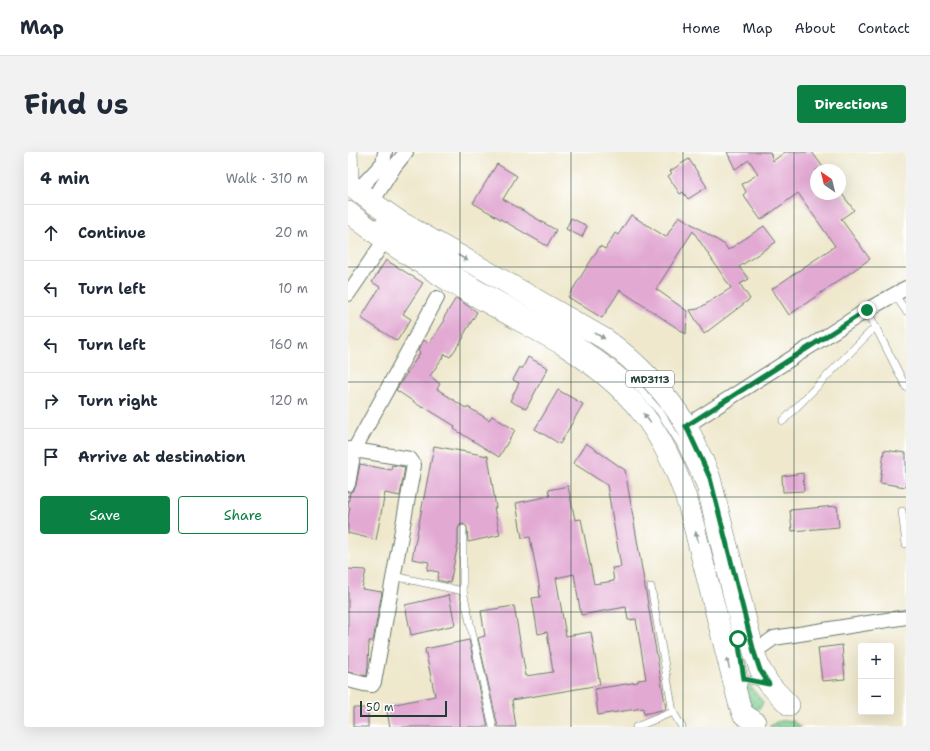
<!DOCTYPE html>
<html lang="en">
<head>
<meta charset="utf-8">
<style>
  :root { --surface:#fff; --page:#f2f2f3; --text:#1f2937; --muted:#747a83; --line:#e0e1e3; --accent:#0b8043 }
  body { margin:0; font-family:"Shantell Sans",sans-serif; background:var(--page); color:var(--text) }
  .controls { position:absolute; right:12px; bottom:12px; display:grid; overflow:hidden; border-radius:4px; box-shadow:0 4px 16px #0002 }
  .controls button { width:36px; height:36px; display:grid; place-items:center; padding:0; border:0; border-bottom:1px solid var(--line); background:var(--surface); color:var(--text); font:20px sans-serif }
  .compass { position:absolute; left:462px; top:12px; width:36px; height:36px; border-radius:50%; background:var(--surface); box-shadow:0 4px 16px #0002; rotate:325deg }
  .scale { position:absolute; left:12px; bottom:10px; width:87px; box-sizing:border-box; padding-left:4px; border:2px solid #1f3d34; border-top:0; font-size:11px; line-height:14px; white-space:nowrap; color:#1f3d34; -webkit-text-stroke:3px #fff; paint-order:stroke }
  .stop { position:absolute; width:12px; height:12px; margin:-9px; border:3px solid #0b8043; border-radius:50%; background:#fff }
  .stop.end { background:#0b8043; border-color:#fff; box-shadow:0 1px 4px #0008 }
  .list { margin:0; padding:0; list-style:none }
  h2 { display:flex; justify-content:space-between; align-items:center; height:52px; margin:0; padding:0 16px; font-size:17px }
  h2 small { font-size:13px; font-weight:400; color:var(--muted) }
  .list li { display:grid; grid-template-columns:26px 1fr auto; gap:12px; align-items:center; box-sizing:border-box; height:56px; padding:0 16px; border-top:1px solid var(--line) }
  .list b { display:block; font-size:15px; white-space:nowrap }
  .list em { font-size:13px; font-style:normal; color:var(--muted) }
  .actions { display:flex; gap:8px; padding:12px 16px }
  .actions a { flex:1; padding:9px 0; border:1px solid var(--accent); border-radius:4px; text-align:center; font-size:14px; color:var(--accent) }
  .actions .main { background:var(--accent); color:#fff }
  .icon { flex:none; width:22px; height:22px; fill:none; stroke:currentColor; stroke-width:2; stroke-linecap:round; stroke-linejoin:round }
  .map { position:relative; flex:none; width:558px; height:575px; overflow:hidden; border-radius:4px }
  header { display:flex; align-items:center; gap:24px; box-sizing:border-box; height:56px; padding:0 20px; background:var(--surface); border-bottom:1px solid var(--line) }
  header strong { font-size:19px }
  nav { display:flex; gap:22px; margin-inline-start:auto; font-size:14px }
  .intro { display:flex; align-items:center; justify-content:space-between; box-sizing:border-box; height:96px; padding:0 24px }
  h1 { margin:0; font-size:28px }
  .button { padding:10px 18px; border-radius:4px; background:var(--accent); color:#fff; font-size:14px; font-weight:700 }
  main { display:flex; gap:24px; padding:0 24px }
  aside { flex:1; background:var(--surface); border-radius:4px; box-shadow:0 4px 16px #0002 }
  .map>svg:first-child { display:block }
  .grass { fill:url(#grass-dots); stroke:#4d8562 }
  .building { fill:#e2a9d3 }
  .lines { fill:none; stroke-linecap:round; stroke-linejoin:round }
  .lane-casing { stroke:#68796a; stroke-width:8 }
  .street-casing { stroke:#68796a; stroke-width:16 }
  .secondary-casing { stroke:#68796a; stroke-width:20 }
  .primary-casing { stroke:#68796a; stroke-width:22 }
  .lane { stroke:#fff; stroke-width:7 }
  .street { stroke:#fff; stroke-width:14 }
  .secondary { stroke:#fff; stroke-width:19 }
  .primary { stroke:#fff; stroke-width:21 }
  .oneway { fill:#8f9e9a }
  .route { stroke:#0b8043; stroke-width:5 }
  .grid { fill:none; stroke:#1f3d34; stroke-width:1; stroke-opacity:0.55 }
  .labels { text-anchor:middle; stroke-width:3; stroke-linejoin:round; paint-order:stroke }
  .shield { fill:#fff; stroke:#627771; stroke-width:1 }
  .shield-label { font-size:10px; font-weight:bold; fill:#1f3d34 }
</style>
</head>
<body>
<header>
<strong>Map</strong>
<nav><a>Home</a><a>Map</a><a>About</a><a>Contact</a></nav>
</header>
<div class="intro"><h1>Find us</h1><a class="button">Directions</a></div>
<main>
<aside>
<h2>4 min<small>Walk · 310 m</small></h2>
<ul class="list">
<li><svg class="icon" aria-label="ahead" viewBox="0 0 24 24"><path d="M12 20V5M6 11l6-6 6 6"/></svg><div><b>Continue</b></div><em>20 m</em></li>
<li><svg class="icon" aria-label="left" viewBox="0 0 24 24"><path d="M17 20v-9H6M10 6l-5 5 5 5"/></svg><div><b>Turn left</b></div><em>10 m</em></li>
<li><svg class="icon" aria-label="left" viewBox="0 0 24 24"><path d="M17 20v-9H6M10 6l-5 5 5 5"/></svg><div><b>Turn left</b></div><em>160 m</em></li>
<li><svg class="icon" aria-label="right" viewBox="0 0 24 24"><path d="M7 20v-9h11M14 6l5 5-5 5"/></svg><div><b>Turn right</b></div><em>120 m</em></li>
<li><svg class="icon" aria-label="arrive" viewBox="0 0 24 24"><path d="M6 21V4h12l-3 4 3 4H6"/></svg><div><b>Arrive at destination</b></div></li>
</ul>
<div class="actions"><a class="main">Save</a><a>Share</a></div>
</aside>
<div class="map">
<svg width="558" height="575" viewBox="0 0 558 575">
  <defs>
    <pattern id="grass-dots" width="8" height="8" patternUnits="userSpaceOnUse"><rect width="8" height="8" fill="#7bcd8f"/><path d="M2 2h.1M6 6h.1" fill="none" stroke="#64a876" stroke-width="1.8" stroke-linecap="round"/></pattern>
  </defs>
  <rect width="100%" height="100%" fill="#fff"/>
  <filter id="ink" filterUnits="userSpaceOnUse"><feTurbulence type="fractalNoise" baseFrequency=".025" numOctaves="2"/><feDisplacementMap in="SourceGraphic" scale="8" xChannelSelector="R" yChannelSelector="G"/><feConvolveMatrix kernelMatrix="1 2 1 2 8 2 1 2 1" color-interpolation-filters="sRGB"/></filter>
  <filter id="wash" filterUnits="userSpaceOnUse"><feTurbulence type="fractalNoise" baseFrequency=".012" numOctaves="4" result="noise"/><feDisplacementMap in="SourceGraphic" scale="16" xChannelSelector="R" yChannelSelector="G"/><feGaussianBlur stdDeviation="0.9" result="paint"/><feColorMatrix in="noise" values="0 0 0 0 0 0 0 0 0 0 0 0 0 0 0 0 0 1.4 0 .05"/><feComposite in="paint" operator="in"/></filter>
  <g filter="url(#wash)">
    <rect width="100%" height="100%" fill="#efe8cd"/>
    <!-- grass -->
    <g class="grass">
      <path d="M399,530L415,550L413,555L408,558C399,555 399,540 398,531Z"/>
      <path d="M437,568L445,569L453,575H421L428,570Z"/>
    </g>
    <g id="blocks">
      <!-- building -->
      <g class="building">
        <path d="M379,0H422L425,9L437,0H464L477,18H468V42H494L506,58L493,67L522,107L441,163L424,137L487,94L450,41L413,68L395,43L398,40L394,32L410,22L401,8L387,17Z"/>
        <path d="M341,7L359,35L340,47L335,40L332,42L320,24L324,21L322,19Z"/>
        <path d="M149,12L169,24L155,47L208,78L199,94L125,51Z"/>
        <path d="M283,63L318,85L331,64L377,93L380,98L416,74L428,90L391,115L401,127L392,132L402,147L356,182L342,158L350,157L383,136L345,79L308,137L339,159L338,182L272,138L254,166L220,145L252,94L257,97L267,81L270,83Z"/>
        <path d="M223,66L239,74L234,85L218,77Z"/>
        <path d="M38,108L75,131L55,162L63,167L49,189L13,166L32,135L24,130Z"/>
        <path d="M108,146L129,160L115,184L116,185L102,205L97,202L82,224L92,232L89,237L119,257L120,255L141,268L144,264L167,278L151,305L106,277L107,274L76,255L75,256L48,238L72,201L70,199L76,188L81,192L97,168L95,167Z"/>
        <path d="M180,205L200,216L178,257L162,249L171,231L165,228L172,215L174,217Z"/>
        <path d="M210,238L235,252L212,292L187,277Z"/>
        <path d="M238,291L277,318L318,557L296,562L295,556L250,563L247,537L290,530V528L298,527L288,467L280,468L278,455L233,463L226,422L208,426L218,484L243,480L252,533L164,548L168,575H150L130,486L137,484L133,459L166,454L178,524L205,520L199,480L190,482L184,446L192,445L191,438H192L182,385L174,386L168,351L202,344L200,338L220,334L227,368L233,367L246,432L266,429L264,416L273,415L259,333L225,311Z"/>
        <path d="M86,294L140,304L148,356H146L152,383L120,390L119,375L115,372L112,373L110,377V392L102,431L89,428L91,420L79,418L81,410L64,407Z"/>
        <path d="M536,298L558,301V335L532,331Z"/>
        <path d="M12,312L43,318L44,313L57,315L52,344L37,341L28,388L0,381V366L2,355H0V352L2,340L6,338L8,333Z"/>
        <path d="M455,321L456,339L435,340L434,324Z"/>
        <path d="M489,354L491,375L444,379L442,358Z"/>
        <path d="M0,417L18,418L14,437L34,440L25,489H21L20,514L19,524L0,520Z"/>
        <path d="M101,443L107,473L63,483L57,453Z"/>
        <path d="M121,488L140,575H42L38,554L87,544L77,497Z"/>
        <path d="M494,493L497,527L474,529L470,496Z"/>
        <rect x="5" y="556" width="15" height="19"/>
      </g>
    </g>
  </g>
  <g filter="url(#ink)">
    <use href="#blocks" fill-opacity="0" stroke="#68796a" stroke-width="1"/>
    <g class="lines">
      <!-- lane casing -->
      <g class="lane-casing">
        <g id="lane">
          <path d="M30,70L130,131L226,184L258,207L285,229L312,260L332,291L352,334L389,487L396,527L394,538"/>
          <path d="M547,143L558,159"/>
          <path d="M519,158L558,235"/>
          <path d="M435,269L527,175"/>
          <path d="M554,359L558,392"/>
          <path d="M115,377V439L145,575"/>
          <path d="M45,424L115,439"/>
          <path d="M303,435L325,560L334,575"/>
          <path d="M396,527L416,531"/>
          <path d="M288,575L325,560"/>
        </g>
      </g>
      <!-- street casing -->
      <g class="street-casing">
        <g id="street">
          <path d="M9,39L35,11L37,0"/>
          <path d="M24,50L46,15L58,0"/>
          <path d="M0,142L37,88"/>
          <path d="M338,274L519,158L558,136"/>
          <path d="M0,297L62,307L66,313L26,530L24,533L16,532L0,528"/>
          <path d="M0,332L6,298L89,146"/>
          <path d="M406,500L426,486L558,465"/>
        </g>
      </g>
      <!-- secondary casing -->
      <g class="secondary-casing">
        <path id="secondary" d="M0,0L1,32"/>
      </g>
      <!-- primary casing -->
      <g class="primary-casing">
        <g id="primary">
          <path d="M0,31L24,50L51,69L257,187C288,209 320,242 339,275C348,292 355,309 362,326L406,500L412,517L421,532L441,553"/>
          <path d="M0,60L37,88L101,129L214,192C283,236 316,277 341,355L391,551L395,562L407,570"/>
        </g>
      </g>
      <!-- lane -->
      <use href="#lane" class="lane"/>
      <!-- street -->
      <use href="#street" class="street"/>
      <!-- secondary -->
      <use href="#secondary" class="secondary"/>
      <!-- primary -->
      <use href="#primary" class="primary"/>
    </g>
    <!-- one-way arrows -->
    <defs><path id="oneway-solid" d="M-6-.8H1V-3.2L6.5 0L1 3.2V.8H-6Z"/></defs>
    <g class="oneway">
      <use href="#oneway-solid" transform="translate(115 106) rotate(30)"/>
      <use href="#oneway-solid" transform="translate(252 184) rotate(30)"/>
      <use href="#oneway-solid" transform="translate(299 266) rotate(-126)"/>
      <use href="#oneway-solid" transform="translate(349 385) rotate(-104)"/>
      <use href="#oneway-solid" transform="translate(380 511) rotate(-104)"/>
    </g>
  </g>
  <g class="lines" filter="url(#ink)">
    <!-- route -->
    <path class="route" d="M390,487L396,527L421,532L412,518L406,500L362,326L352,304L338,274L519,158"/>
  </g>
  <!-- grid -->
  <path class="grid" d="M112,0V575M223,0V575M335,0V575M446,0V575M0,115H558M0,230H558M0,345H558M0,460H558"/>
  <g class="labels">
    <!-- shield labels -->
    <rect class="shield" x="278" y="219" width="48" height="16" rx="3"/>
    <g class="shield-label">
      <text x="302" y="231">MD3113</text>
    </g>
  </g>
</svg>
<div class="controls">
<button>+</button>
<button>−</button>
</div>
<svg class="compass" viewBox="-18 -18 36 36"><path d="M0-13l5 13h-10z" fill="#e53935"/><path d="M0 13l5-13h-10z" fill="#747a83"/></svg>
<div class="scale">50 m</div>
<div class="stop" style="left:390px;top:487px"></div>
<div class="stop end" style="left:519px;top:158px"></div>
</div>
</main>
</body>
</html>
